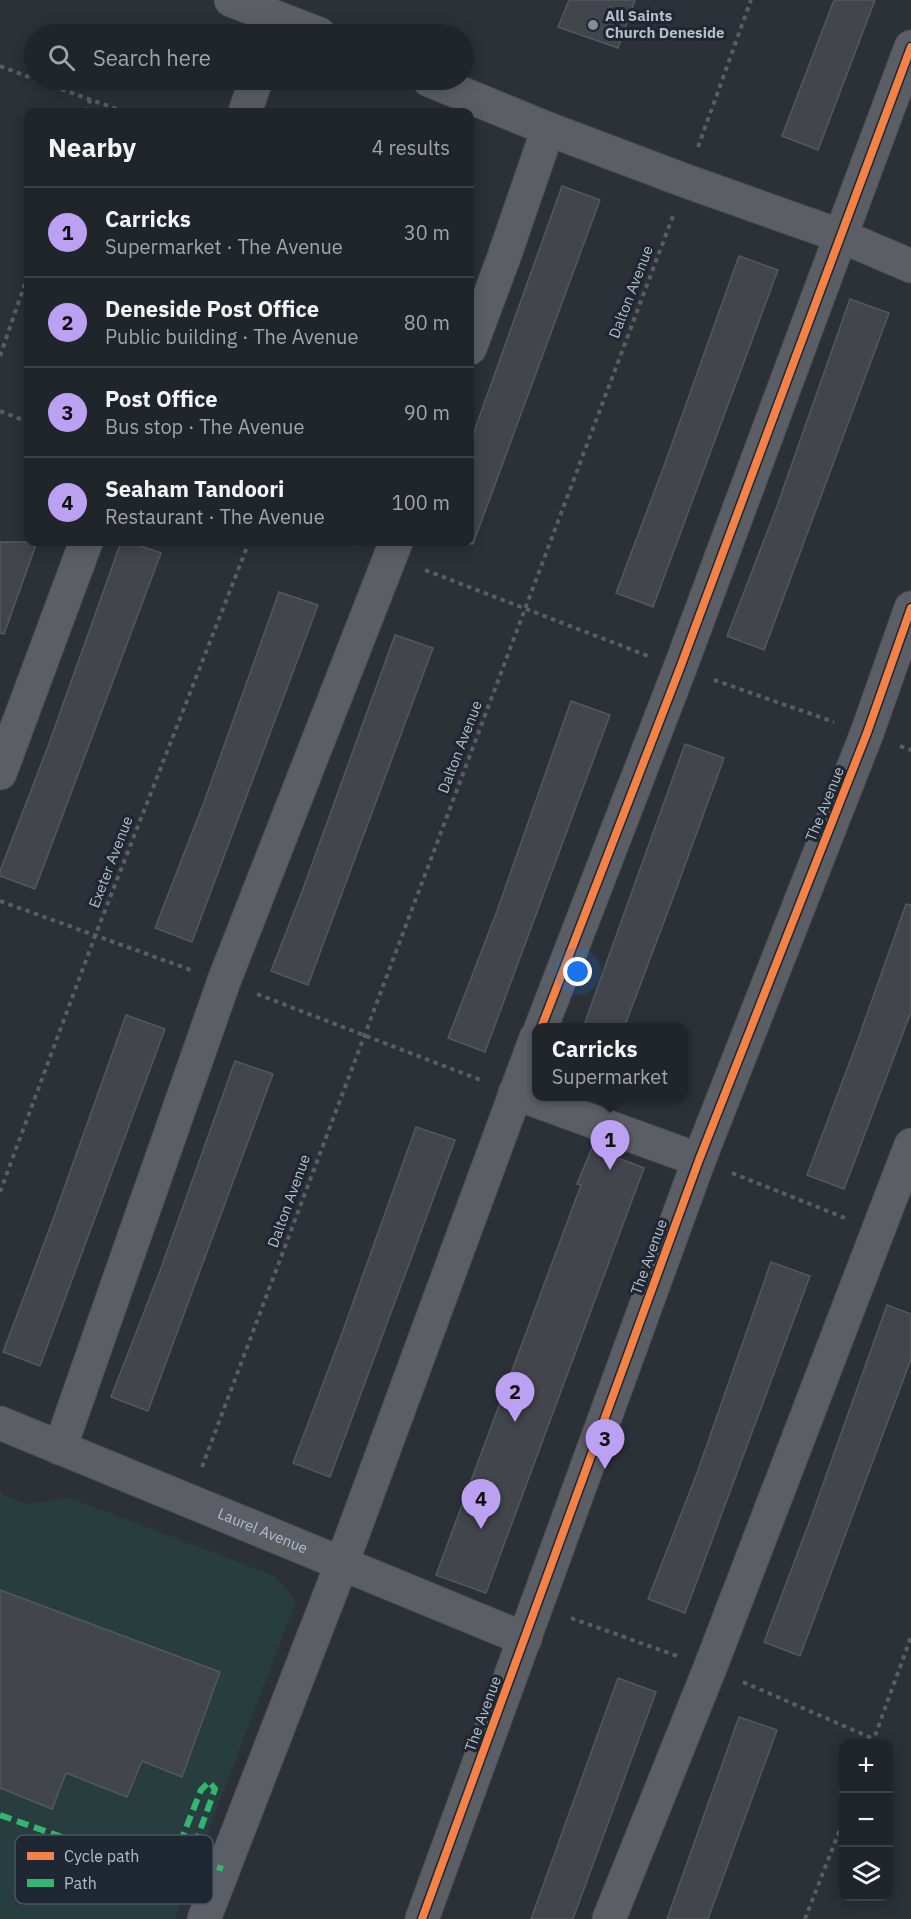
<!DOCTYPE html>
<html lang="en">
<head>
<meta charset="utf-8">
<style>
  :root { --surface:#202529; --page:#282d31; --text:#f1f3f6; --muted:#a2a5a8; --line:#3d4246; --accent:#bca0f2 }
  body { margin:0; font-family:"IBM Plex Sans",sans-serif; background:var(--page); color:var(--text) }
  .controls { position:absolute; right:18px; bottom:18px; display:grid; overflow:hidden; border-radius:12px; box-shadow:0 3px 15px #0003 }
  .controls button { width:54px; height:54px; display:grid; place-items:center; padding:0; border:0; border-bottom:2px solid var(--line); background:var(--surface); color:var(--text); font:30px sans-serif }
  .you { position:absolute; left:578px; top:972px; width:21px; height:21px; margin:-15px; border:4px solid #fff; border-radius:50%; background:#1a73e8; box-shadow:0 0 0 9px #1a73e833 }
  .badge { display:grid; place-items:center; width:39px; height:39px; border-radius:50%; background:var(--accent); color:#111; font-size:20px; font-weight:700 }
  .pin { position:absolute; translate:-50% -50px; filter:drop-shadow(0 2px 3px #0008) }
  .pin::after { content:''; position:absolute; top:32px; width:21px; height:18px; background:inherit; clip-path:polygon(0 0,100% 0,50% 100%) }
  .popup { position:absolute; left:532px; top:1023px; width:156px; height:78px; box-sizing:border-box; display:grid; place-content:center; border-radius:12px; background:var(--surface); filter:drop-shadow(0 2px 4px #0005); font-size:20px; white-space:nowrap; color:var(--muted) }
  .popup b { font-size:22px; color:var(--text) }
  .popup::after { content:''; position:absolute; left:50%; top:100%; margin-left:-12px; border:12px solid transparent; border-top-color:var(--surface) }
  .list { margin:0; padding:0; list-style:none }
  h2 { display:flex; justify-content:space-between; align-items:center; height:78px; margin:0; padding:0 24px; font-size:26px }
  h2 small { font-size:20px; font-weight:400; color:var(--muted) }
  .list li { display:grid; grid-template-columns:39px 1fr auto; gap:18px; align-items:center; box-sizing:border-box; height:90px; padding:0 24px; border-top:2px solid var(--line) }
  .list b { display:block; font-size:22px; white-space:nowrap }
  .list p { margin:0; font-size:20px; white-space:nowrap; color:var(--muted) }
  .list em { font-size:20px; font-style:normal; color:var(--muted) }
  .icon { flex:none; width:33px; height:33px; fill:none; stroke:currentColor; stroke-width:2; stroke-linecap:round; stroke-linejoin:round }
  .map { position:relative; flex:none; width:911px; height:1919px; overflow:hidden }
  .search { position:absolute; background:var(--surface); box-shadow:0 3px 15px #0003; left:24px; top:24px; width:450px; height:66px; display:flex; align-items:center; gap:15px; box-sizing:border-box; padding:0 21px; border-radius:33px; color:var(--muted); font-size:22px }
  .panel { position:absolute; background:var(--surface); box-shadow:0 3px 15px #0003; left:24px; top:108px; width:450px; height:438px; border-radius:12px }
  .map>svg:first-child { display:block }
  .garden { fill:#283d3e }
  .building { fill:#42464c; stroke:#53585f; stroke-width:1.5 }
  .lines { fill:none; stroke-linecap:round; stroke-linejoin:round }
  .minor-casing { stroke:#484d52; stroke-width:35 }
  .tertiary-casing { stroke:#484d52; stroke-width:35 }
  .path { stroke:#595e62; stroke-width:4; stroke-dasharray:4.5 4.5; stroke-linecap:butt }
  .minor { stroke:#5b5f65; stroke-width:33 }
  .tertiary { stroke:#5b5f65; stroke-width:33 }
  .quiet { stroke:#33b770; stroke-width:6; stroke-dasharray:12 6; stroke-linecap:butt }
  .cycleway-casing { stroke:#1e2732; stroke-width:11 }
  .cycleway { stroke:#f48246; stroke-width:8 }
  .poi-dot { fill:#858c95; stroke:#1e2732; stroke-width:2 }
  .labels { text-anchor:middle; stroke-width:6; stroke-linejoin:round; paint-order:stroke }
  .poi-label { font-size:15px; font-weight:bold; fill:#b5bdc8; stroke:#1e2732; text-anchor:start }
  .street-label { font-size:15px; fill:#b5bdc8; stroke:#1e2732 }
  .key { fill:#1e2732; stroke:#4b545f; stroke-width:1.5 }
  .key-label { font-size:16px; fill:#b5bdc8 }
</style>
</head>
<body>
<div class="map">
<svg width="911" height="1919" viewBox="0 0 911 1919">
  <rect width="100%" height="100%" fill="#2b3137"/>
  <!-- garden -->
  <path class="garden" d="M0,1492L3,1495L26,1504L70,1498L275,1576L296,1601L175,1919H0Z"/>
  <!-- building -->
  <g class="building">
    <path d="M569,0H635L618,48L558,27Z"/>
    <path d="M834,0H875L818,150L782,136Z"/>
    <path d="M562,186L600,200L473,544H470V443Z"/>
    <path d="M739,256L778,270L653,607L616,593L664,466Z"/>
    <path d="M850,299L889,313L764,650L727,636L776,509Z"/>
    <path d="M0,542H37L4,634L0,633Z"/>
    <path d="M121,542H129L161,553L35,889L0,876V871L47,749Z"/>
    <path d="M279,592L318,605L192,942L155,928L204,802Z"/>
    <path d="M395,635L433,648L308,985L271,971L303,889Z"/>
    <path d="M571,701L610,715L485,1052L448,1038L497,911Z"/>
    <path d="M685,744L724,758L677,887L624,1028H583Z"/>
    <path d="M906,904L911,905V1012L844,1189L807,1175L855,1048Z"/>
    <path d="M126,1015L165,1029L40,1366L3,1352L51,1225Z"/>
    <path d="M235,1061L273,1074L148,1411L111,1397L160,1271Z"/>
    <path d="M416,1127L455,1140L330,1477L293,1463L341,1336Z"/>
    <path d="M592,1148L644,1168L486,1593L436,1575L581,1185L577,1184Z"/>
    <path d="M771,1262L810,1276L685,1613L648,1599L697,1473Z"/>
    <path d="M887,1305L911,1314V1359L800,1656L764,1642L812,1515Z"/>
    <path d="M0,1590L220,1672L182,1777L142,1761L127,1797L66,1773L52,1809L0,1788Z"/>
    <path d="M618,1678L656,1692L573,1919H531Z"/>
    <path d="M739,1717L777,1730L708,1919H667Z"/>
  </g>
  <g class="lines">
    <!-- minor casing -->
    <g class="minor-casing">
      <g id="minor">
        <path d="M231,0L319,34"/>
        <path d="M429,80L548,129L686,181L841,236L911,266"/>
        <path d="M245,112L256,80"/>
        <path d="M470,348L504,257L548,129"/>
        <path d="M0,773L86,542"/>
        <path d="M541,1028L680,668L911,47"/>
        <path d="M515,1093L699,1160"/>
        <path id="s1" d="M0,1423L525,1639"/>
        <path d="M60,1448L224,981L396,542"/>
        <path d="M204,1919L342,1563L536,1038"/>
        <path d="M609,1919L710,1668L911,1145"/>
      </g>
    </g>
    <!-- tertiary casing -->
    <g class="tertiary-casing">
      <path id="tertiary" d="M422,1919L699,1160L867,733L911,608"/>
    </g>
    <!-- path -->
    <g class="path">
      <path d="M0,66L34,79"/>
      <path d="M36,80L125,112"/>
      <path d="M86,112L90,100"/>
      <path d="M698,147L751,0"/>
      <path d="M0,356L28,275"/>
      <path d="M0,411L28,422"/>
      <path d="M345,542L356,545"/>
      <path d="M425,570L648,656"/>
      <path d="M714,680L834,722"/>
      <path d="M900,746L911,750"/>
      <path d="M0,901L191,970"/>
      <path d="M257,994L483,1081"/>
      <path d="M732,1173L845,1218"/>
      <path d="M0,1192L95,936L249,542"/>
      <path d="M202,1467L673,216"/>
      <path d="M571,1618L677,1656"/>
      <path d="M743,1682L874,1739"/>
      <path d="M872,1744L911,1637"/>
      <path d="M805,1919L844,1819"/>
    </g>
    <!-- minor -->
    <use href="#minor" class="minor"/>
    <!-- tertiary -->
    <use href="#tertiary" class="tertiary"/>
    <!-- quiet -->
    <path class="quiet" d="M0,1815L98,1850L166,1879L201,1790L209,1782L215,1789L190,1858L223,1869"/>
    <!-- cycleway casing -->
    <g class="cycleway-casing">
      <g id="cycleway">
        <path d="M541,1028L680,668L911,47"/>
        <path d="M422,1919L699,1160L867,733L911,608"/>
      </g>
    </g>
    <!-- cycleway -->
    <use href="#cycleway" class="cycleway"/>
  </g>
  <!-- markers -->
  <circle class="poi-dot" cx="593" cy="25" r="6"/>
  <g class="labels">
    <!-- poi labels -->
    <g class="poi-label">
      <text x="605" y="21">All Saints<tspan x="605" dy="17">Church Deneside</tspan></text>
    </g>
    <!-- street labels -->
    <g class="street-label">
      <text transform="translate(631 292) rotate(-69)" y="5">Dalton Avenue</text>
      <text transform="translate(460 747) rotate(-69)" y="5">Dalton Avenue</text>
      <text transform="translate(825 804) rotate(-68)" y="5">The Avenue</text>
      <text transform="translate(111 862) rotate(-69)" y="5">Exeter Avenue</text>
      <text transform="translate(289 1201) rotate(-70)" y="5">Dalton Avenue</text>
      <text transform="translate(649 1257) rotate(-70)" y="5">The Avenue</text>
      <text dy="5" stroke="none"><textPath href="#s1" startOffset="284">Laurel Avenue</textPath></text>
      <text transform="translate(483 1714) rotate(-70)" y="5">The Avenue</text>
    </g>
  </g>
  <!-- legend -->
  <rect x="15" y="1835" width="198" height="69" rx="9" class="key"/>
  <rect x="27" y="1852" width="27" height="8" fill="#f48246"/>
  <rect x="27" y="1879" width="27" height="8" fill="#33b770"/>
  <g class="key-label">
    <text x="64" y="1862">Cycle path</text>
    <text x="64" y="1889">Path</text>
  </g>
</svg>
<div class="controls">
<button>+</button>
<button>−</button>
<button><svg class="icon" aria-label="layers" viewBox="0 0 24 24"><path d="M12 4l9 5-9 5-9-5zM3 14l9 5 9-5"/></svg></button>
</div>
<div class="you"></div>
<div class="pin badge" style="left:610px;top:1170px">1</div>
<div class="popup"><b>Carricks</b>Supermarket</div>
<div class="pin badge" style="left:515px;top:1422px">2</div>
<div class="pin badge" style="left:605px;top:1469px">3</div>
<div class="pin badge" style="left:481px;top:1529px">4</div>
<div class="search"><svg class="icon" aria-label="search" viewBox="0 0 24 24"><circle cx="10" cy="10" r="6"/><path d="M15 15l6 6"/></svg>Search here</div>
<section class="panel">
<h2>Nearby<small>4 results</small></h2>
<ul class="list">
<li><span class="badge">1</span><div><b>Carricks</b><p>Supermarket · The Avenue</p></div><em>30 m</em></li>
<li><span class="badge">2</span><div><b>Deneside Post Office</b><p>Public building · The Avenue</p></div><em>80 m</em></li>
<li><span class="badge">3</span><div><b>Post Office</b><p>Bus stop · The Avenue</p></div><em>90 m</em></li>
<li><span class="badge">4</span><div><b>Seaham Tandoori</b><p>Restaurant · The Avenue</p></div><em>100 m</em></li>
</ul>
</section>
</div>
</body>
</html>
